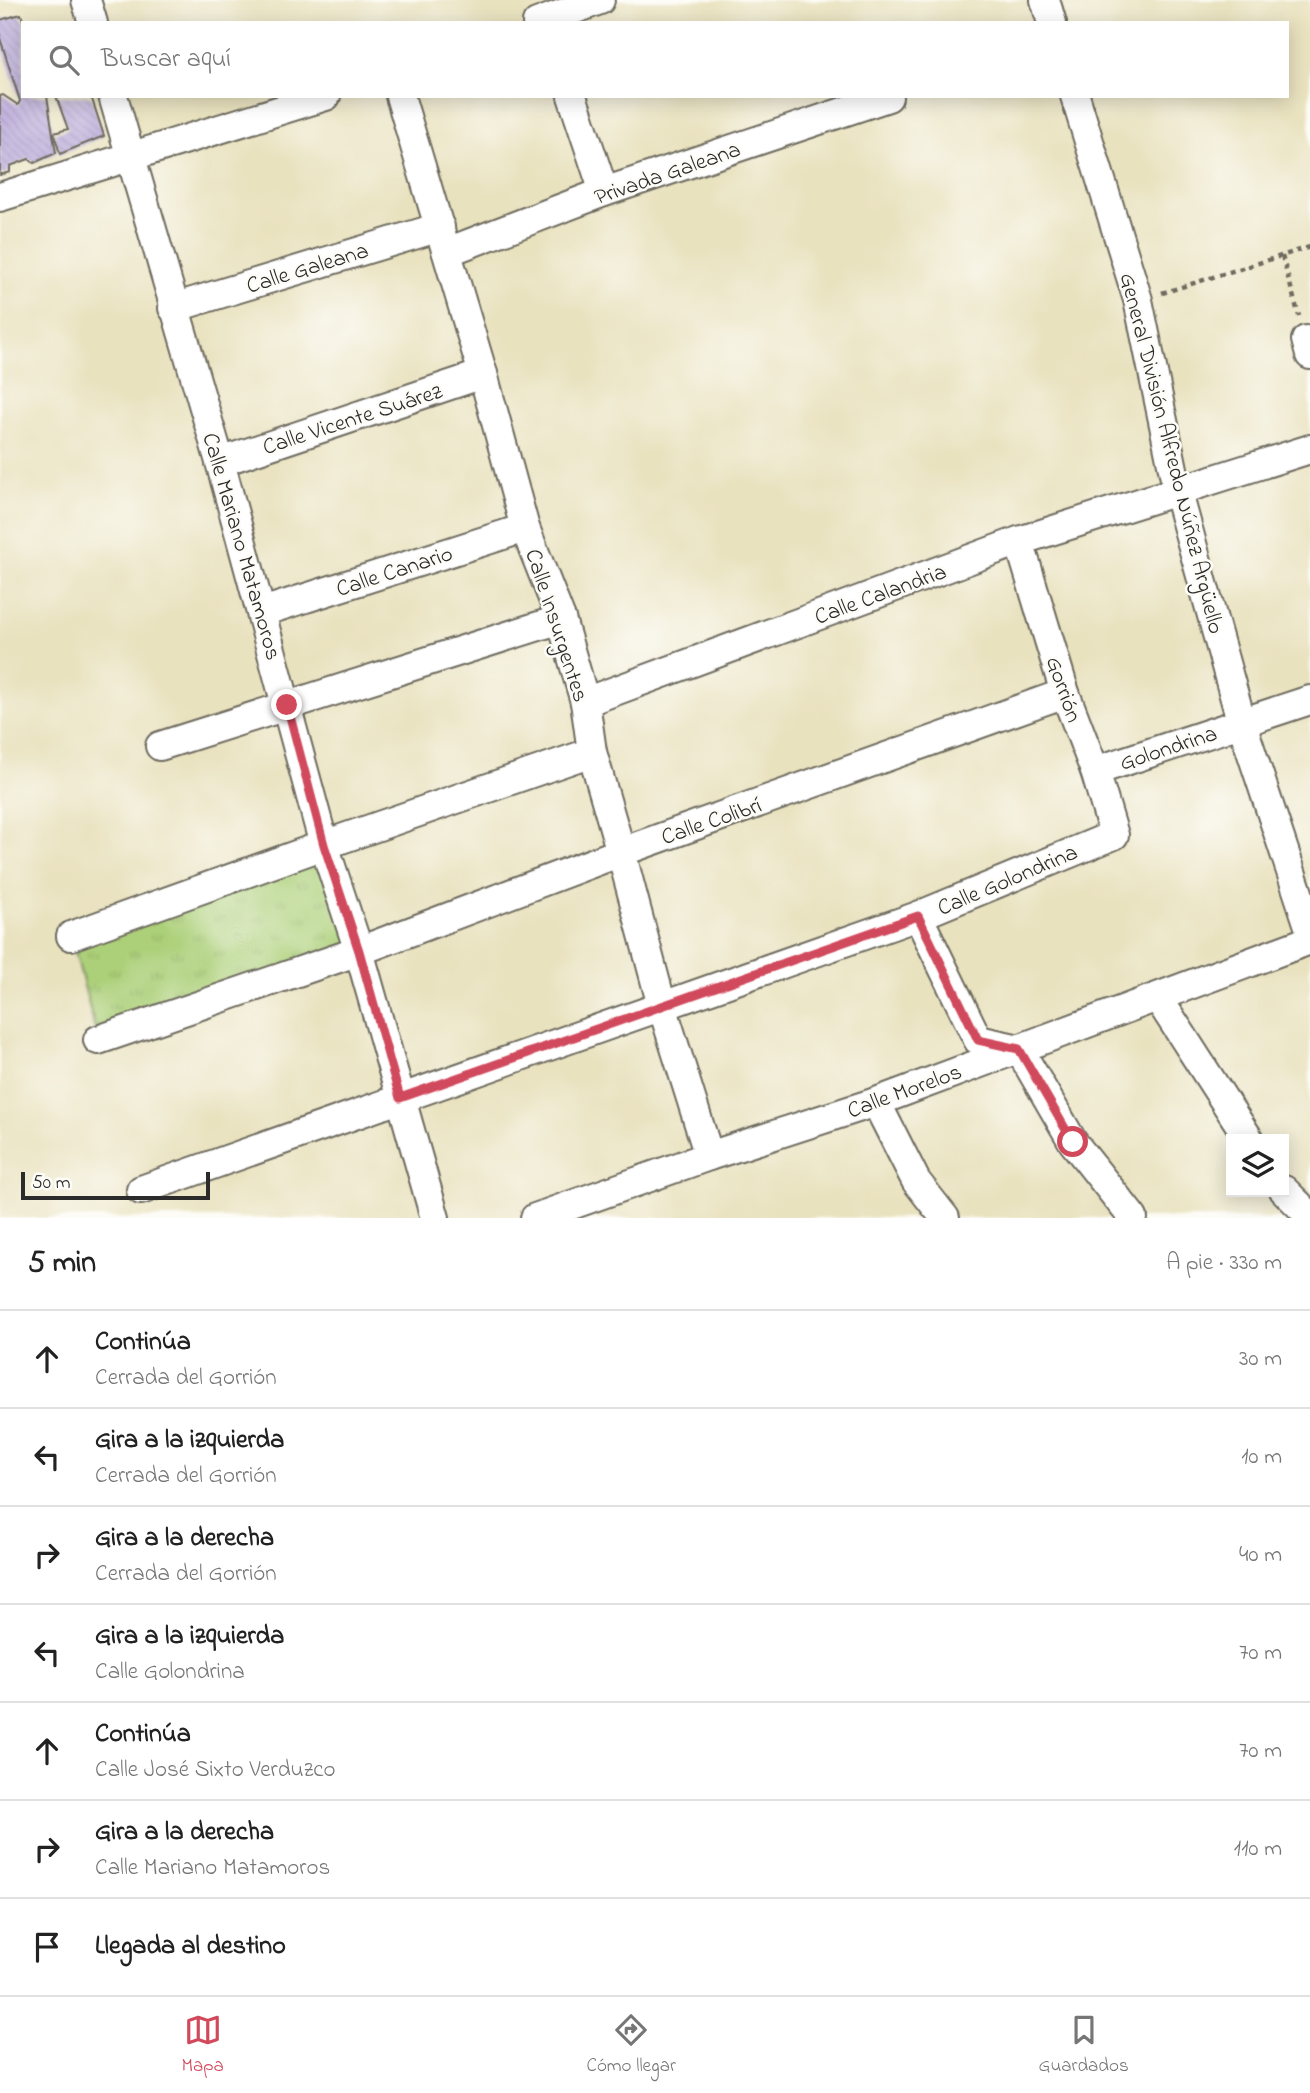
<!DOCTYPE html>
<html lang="es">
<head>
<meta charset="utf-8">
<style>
  :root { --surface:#fff; --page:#f6f6f6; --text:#222; --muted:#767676; --line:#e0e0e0; --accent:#d1495b }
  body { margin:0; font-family:"Indie Flower",sans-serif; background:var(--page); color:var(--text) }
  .controls { position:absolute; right:21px; bottom:21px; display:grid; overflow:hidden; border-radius:0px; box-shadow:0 4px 18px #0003 }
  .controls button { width:63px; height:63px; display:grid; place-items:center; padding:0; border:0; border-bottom:2px solid var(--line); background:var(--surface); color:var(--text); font:35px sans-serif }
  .scale { position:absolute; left:21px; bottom:18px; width:189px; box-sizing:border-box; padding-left:7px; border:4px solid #2b2b2b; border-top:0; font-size:19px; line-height:24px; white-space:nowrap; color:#2b2b2b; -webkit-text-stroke:5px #fdfcf7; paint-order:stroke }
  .stop { position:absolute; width:21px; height:21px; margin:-16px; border:5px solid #d1495b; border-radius:50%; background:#fff }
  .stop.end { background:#d1495b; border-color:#fff; box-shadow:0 2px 7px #0008 }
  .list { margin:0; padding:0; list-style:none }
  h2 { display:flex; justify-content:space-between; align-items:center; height:91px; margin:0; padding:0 28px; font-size:30px }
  h2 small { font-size:23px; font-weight:400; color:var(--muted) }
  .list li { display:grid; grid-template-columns:46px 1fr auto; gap:21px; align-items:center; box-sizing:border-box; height:98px; padding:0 28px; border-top:2px solid var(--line) }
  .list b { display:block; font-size:26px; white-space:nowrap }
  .list p { margin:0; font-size:23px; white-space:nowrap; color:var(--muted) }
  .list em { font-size:23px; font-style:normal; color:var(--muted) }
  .icon { flex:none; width:38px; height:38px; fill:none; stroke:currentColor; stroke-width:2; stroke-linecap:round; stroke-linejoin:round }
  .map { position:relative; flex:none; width:1310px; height:1218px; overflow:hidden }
  .search { position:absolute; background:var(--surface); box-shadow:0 4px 18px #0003; left:21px; right:21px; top:21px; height:77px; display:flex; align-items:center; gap:18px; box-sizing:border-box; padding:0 24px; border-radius:0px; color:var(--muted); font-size:26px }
  .sheet { height:777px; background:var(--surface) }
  nav { display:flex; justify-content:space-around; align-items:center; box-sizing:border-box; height:98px; border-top:2px solid var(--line); background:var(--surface); font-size:19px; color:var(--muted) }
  nav a { display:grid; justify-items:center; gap:4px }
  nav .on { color:var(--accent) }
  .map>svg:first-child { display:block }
  .park { fill:url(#park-tufts); stroke:#6c7e52; stroke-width:2 }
  .building { fill:url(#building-back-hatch) }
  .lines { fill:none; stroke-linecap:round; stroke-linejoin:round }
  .minor-casing { stroke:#6e6b5f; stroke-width:32 }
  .path { stroke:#6e6b5f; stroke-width:4.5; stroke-dasharray:5 5; stroke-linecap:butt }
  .minor { stroke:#fff; stroke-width:28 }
  .route { stroke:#d1495b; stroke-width:9 }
  .labels { text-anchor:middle; stroke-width:5; stroke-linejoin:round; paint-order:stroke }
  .street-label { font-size:23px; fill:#2b2b2b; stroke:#fdfcf7 }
</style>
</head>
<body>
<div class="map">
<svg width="1310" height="1218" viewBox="0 0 1310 1218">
  <defs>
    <pattern id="park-tufts" width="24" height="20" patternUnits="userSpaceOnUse" patternTransform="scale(1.75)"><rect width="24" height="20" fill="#acd079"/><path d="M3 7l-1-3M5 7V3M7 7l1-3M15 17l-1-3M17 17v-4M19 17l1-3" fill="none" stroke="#94b369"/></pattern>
    <pattern id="building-back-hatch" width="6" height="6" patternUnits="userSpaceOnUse" patternTransform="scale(1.75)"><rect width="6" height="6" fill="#b6a4da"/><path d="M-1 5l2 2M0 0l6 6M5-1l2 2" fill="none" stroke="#9486b1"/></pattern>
  </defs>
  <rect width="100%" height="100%" fill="#fdfcf7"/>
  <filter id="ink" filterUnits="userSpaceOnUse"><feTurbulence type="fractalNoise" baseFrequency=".0143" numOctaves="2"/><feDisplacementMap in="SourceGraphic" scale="14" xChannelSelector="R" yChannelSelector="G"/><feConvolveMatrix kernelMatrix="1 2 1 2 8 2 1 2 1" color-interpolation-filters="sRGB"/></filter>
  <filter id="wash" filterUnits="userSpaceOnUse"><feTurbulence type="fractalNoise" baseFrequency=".00686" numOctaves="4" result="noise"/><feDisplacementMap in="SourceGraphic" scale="28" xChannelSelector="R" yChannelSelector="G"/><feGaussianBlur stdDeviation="1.57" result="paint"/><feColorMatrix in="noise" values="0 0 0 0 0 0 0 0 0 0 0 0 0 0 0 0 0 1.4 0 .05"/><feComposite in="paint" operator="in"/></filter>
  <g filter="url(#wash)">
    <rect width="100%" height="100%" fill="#e9e2bf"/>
    <!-- park -->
    <path class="park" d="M324,845L359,951L98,1040L71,936Z"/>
    <g id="blocks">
      <!-- building -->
      <g class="building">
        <path d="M21,14L24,23L23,96H47L56,153L34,163L29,159L10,166V172L0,175V96L3,95L18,105L20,101L0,38V20Z"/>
        <path d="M56,96H91L104,136L60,154L54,133L68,129Z"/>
      </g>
    </g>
  </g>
  <g filter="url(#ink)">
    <use href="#blocks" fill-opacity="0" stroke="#6e6b5f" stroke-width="2"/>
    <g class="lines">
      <!-- minor casing -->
      <g class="minor-casing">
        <g id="minor">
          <path d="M86,0L93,23"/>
          <path d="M1045,0L1052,23"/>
          <path d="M537,23L600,0"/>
          <path d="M113,96L220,462L324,845L359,951L435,1218"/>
          <path d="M400,96L483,374L525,528L561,619L585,702L592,752L621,852L662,1006L709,1156"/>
          <path d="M572,96L604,192"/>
          <path d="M1075,96L1138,300L1178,493L1242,724L1310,929"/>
          <path d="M0,197L326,96"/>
          <path d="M447,252L604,192L888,97"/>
          <path d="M173,308L440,227"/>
          <path d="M1306,340L1310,355"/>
          <path d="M220,462L483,374"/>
          <path d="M262,612L525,528"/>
          <path d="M585,702L1019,541L1310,449"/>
          <path d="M160,746L561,619"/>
          <path d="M1095,771L1310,700"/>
          <path d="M918,916L978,1040L1019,1049L1073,1142L1133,1218"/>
          <path d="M71,936L324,845L592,752"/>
          <path d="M1158,998L1249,1139"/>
          <path d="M98,1040L359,951L621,852L1065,693"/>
          <path d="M876,1102L916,1181L945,1218"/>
          <path d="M141,1190L918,916L1114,835L1095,771L1065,693L1019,541"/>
          <path d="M1284,1190L1310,1216"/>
          <path d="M535,1218L709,1156L876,1102L1310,940"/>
        </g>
      </g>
      <!-- path -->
      <g class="path">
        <path d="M1282,256L1299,316"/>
        <path d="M1162,293L1310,247"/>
      </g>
      <!-- minor -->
      <use href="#minor" class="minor"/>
    </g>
  </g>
  <g class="lines" filter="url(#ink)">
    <!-- route -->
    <path class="route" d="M287,705L324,845L359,951L400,1098L918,916L978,1040L1019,1049L1073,1142"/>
  </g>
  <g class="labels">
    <!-- street labels -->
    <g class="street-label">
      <text transform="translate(667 172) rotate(-19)" y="8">Privada Galeana</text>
      <text transform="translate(307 267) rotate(-17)" y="8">Calle Galeana</text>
      <text transform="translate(352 418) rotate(-18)" y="8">Calle Vicente Suárez</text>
      <text transform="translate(1173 453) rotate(76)" y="8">General División Alfredo Núñez Argüello</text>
      <text transform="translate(243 546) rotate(74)" y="8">Calle Mariano Matamoros</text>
      <text transform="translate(394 570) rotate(-18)" y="8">Calle Canario</text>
      <text transform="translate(880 593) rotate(-20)" y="8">Calle Calandria</text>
      <text transform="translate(558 625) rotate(72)" y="8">Calle Insurgentes</text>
      <text transform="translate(1065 689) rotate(71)" y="8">Gorrión</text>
      <text transform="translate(1168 747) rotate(-18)" y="8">Golondrina</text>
      <text transform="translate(711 820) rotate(-19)" y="8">Calle Colibrí</text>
      <text transform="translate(1007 879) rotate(-23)" y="8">Calle Golondrina</text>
      <text transform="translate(904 1090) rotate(-20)" y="8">Calle Morelos</text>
    </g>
  </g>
</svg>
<div class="controls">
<button><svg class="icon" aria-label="layers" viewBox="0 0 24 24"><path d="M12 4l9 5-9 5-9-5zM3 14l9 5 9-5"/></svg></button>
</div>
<div class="scale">50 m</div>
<div class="stop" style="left:1073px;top:1142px"></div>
<div class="stop end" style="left:287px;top:705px"></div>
<div class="search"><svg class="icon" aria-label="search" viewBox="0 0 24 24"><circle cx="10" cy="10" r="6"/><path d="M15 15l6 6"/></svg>Buscar aquí</div>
</div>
<section class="sheet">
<h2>5 min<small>A pie · 330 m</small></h2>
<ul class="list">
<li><svg class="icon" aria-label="ahead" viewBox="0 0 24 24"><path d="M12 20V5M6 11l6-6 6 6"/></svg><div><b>Continúa</b><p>Cerrada del Gorrión</p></div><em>30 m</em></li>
<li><svg class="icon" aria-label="left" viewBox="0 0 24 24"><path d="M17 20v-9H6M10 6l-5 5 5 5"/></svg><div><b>Gira a la izquierda</b><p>Cerrada del Gorrión</p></div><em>10 m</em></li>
<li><svg class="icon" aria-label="right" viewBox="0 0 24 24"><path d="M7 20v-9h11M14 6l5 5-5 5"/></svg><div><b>Gira a la derecha</b><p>Cerrada del Gorrión</p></div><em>40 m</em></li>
<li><svg class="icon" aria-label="left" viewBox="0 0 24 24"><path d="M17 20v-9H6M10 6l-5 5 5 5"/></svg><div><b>Gira a la izquierda</b><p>Calle Golondrina</p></div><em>70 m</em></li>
<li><svg class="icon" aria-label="ahead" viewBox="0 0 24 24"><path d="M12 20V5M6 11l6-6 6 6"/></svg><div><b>Continúa</b><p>Calle José Sixto Verduzco</p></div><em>70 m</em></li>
<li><svg class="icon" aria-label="right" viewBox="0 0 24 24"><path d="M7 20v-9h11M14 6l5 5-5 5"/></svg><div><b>Gira a la derecha</b><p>Calle Mariano Matamoros</p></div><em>110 m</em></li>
<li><svg class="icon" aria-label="arrive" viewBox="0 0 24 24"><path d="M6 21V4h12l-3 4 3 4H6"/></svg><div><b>Llegada al destino</b></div></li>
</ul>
</section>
<nav>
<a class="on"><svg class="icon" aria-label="map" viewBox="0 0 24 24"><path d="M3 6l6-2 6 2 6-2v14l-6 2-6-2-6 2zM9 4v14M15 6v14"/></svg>Mapa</a>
<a><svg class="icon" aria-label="directions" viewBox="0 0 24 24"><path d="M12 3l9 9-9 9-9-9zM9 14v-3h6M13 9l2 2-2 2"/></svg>Cómo llegar</a>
<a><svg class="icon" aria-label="saved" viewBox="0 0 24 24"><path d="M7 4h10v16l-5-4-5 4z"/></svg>Guardados</a>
</nav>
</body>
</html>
